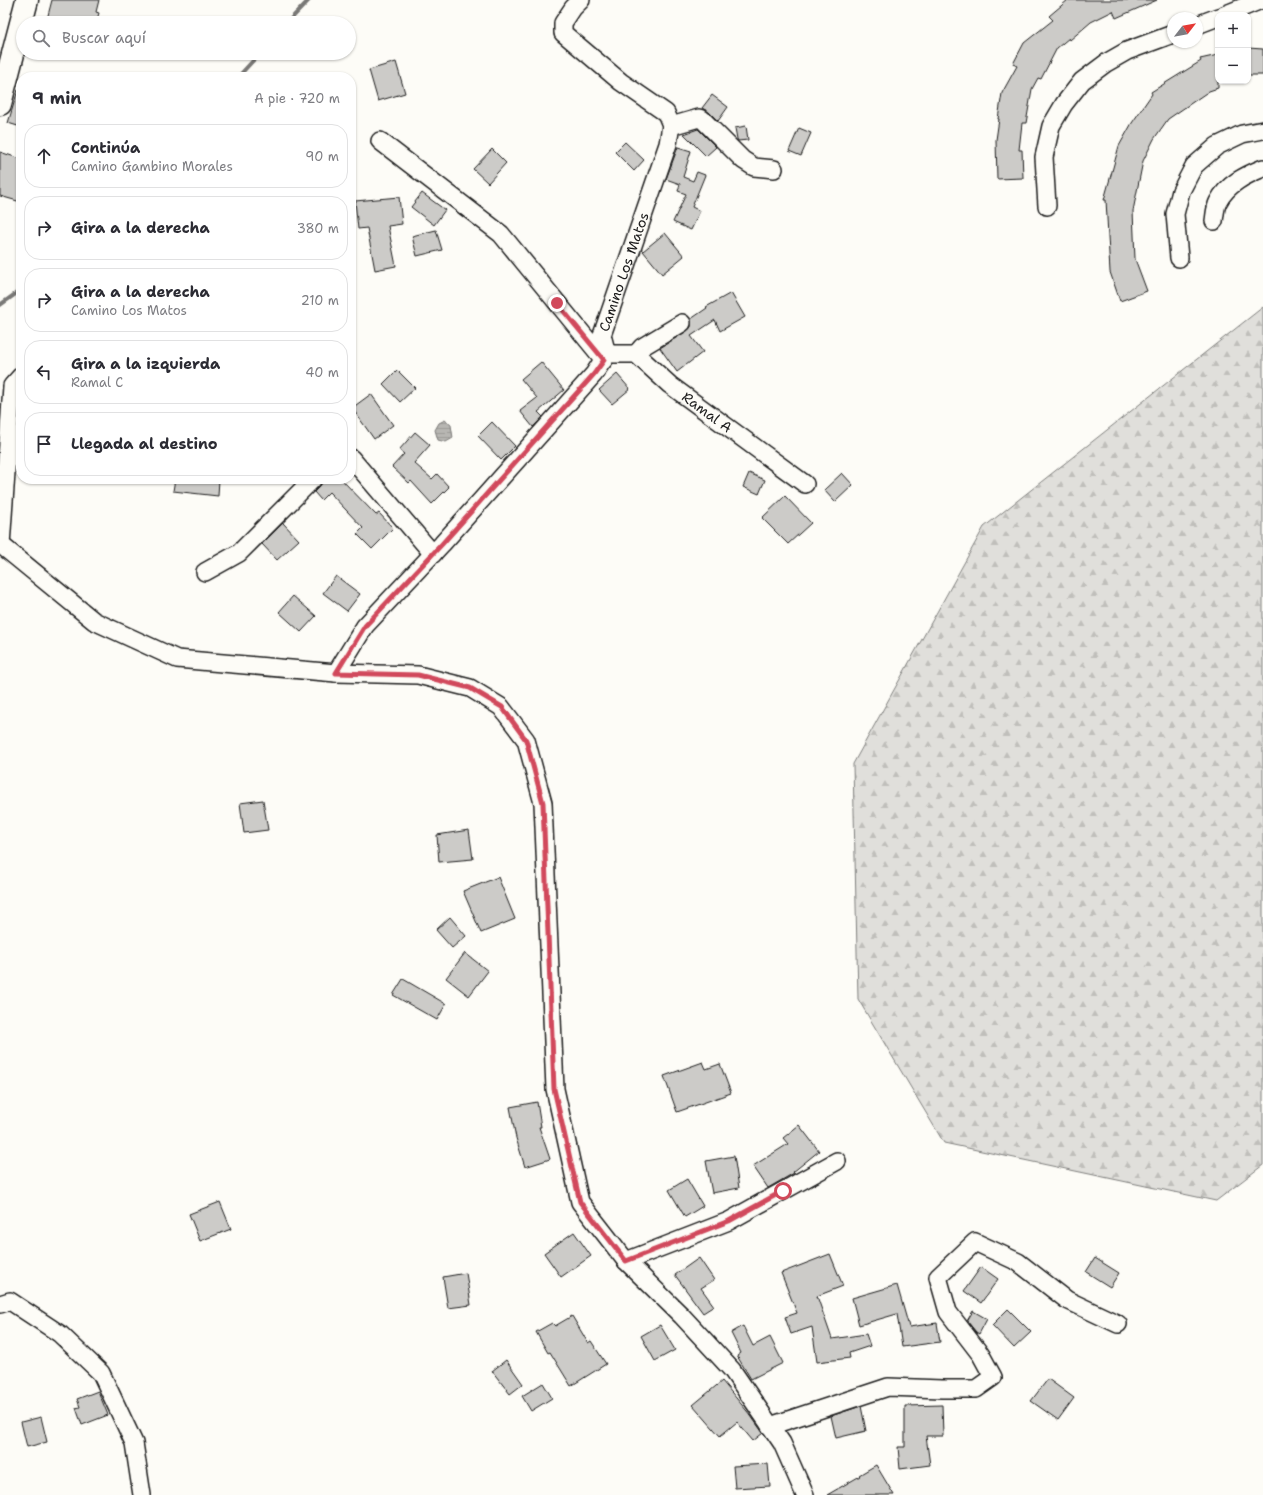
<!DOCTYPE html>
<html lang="es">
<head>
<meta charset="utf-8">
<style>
  :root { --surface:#fff; --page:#f7f7f7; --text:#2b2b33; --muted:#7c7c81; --line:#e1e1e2 }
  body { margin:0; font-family:"Shantell Sans",sans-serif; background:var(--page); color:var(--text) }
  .controls { position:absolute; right:12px; top:12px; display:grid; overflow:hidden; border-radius:8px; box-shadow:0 1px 3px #0004 }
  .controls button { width:36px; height:36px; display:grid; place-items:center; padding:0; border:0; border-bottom:1px solid var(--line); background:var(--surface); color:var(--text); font:20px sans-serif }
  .compass { position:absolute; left:1167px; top:12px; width:36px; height:36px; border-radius:50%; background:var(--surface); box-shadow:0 1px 3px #0004; rotate:59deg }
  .stop { position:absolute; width:12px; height:12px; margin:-9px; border:3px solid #d1495b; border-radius:50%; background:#fff }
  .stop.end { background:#d1495b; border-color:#fff; box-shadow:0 1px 4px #0008 }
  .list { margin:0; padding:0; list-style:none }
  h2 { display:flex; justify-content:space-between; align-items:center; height:52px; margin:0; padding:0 16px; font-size:17px }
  h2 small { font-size:13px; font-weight:400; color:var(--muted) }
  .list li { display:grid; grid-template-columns:26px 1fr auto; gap:12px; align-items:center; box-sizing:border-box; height:64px; margin:0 8px 8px; padding:0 8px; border:1px solid var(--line); border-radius:16px }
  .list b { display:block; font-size:15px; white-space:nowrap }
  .list p { margin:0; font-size:13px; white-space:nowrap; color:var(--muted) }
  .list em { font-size:13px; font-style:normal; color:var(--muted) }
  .icon { flex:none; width:22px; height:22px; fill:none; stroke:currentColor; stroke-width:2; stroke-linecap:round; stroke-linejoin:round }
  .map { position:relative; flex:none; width:1263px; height:1495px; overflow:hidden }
  .search { position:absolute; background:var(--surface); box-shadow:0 1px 3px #0004; left:16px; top:16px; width:340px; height:44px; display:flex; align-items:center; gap:10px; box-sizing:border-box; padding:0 14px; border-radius:22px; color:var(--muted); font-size:15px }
  .panel { position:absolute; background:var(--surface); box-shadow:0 1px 3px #0004; left:16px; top:72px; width:340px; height:412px; border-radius:16px }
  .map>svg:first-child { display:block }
  .forest { fill:url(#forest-firs); stroke:#7e7e7c }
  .water { fill:url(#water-rules); stroke:#797876 }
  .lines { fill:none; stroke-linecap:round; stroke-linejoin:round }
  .stream { stroke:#797876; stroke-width:4 }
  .building { fill:#cccbc8; stroke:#1c1c1c }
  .minor-casing { stroke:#1c1c1c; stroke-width:20 }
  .major-casing { stroke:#1c1c1c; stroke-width:25 }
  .minor { stroke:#fdfcf7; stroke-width:17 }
  .major { stroke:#fdfcf7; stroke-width:22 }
  .route { stroke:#d1495b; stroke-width:5 }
  .labels { text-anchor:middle; stroke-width:4; stroke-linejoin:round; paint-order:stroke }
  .street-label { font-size:14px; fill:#1c1c1c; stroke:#fdfcf7 }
</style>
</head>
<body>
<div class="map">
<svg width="1263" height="1495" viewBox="0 0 1263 1495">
  <defs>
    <pattern id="forest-firs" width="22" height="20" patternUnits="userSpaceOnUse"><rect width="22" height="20" fill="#e0dfdb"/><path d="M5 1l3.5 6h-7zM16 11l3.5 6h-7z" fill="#c0bfbb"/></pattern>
    <pattern id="water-rules" width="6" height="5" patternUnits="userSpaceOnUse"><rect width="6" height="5" fill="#b7b6b2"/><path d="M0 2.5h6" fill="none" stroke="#9d9c98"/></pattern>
  </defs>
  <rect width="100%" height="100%" fill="#fdfcf7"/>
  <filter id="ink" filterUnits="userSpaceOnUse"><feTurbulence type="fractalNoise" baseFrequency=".025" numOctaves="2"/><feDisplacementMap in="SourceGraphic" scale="8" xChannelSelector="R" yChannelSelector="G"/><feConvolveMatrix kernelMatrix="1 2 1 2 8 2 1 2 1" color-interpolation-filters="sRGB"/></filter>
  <g filter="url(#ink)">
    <!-- forest -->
    <path class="forest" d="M1263,307V1165L1216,1201L944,1143L858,999L853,764L984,527Z"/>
    <!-- water -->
    <path class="water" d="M445,420L451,425L453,438L446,442L438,440L435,430L439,423Z"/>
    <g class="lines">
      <!-- stream -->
      <g class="stream">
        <path d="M287,23L309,0"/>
        <path d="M238,77L260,53"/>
        <path d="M0,305L21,290"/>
      </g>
    </g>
    <!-- building -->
    <g class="building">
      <path d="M52,0H99L96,12L99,13L96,23H46Z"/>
      <path d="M1068,0H1157L1116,18L1113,11L1091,22L1070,40L1069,38L1057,48L1041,79L1038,78L1032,89L1026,123H1022L1019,150H1022L1023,178L997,179L996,140L999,119H998L1002,93L1017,66L1013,64L1024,43L1053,20L1049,16Z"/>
      <path d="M1248,48L1263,49V75H1248Z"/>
      <path d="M1218,55V88L1209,91L1168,119L1154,139L1143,161L1133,211L1135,259L1147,291L1120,301L1110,272L1106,200H1104L1119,146L1132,123L1152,94L1151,92L1201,61L1200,59Z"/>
      <path d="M396,62L405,93L378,101L369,70Z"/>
      <path d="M18,90H21V127L8,123Z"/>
      <path d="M712,95L728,107L718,121L709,112L702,108Z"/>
      <path d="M746,126L748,140L738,141L737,139L735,128Z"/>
      <path d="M799,128L811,133L801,156L789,151Z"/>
      <path d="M698,129L716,147L706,156L684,134Z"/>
      <path d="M625,142L644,160L634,171L615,152Z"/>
      <path d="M678,147L691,151L683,177L693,181L697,172L705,175L692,207L700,211L691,230L673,222L686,194L678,191L680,184L666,179Z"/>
      <path d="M492,149L506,163L488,183L473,169Z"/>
      <path d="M0,152L21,159V202L0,196Z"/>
      <path d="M422,193L445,210L434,225L411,207Z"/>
      <path d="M399,197L402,224L388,226L396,266L375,270L367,228L358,229L355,201Z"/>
      <path d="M436,230L442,250L417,256L412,236Z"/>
      <path d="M665,233L684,256L662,274L643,251Z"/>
      <path d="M731,293L745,317L720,331L715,320L691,336L703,352L677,372L660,348L687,331L691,327V319L707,308L706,307Z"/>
      <path d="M541,362L564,390L538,412L543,417L533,427L520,411L537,398L521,379Z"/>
      <path d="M397,370L415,388L400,402L383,384Z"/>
      <path d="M617,374L630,389L612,404L599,390Z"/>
      <path d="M371,394L393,425L374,439L352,408Z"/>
      <path d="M492,422L515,446L501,460L478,436Z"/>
      <path d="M415,432L430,445L414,463L432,479L437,474L449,487L432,504L411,481L409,483L392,467L404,454L399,450Z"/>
      <path d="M749,473L765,480L759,494L743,487Z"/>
      <path d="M842,473L853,485L835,502L824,490Z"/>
      <path d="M175,479H219L218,496L173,491Z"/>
      <path d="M324,479H341L376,515L379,513L393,528L372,549L357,534L363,528L329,492L321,500L314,492L320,486Z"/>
      <path d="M785,496L811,523L788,544L762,518Z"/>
      <path d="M283,523L299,540L277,560L262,544Z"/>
      <path d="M336,576L360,594L347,611L323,593Z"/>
      <path d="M293,596L316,616L301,632L279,612Z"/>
      <path d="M263,800L268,830L244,833L240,803Z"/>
      <path d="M469,830L473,859L439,862L437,835Z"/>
      <path d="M498,877L515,919L481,933L463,891Z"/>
      <path d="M450,917L466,936L452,948L436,930Z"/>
      <path d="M465,953L488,971L469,996L446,978Z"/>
      <path d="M403,979L446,1004L437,1020L393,995Z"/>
      <path d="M703,1062L706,1069L720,1064L731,1093L677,1112L664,1076Z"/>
      <path d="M537,1102L541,1127H539L550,1159L525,1167L516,1138L510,1107Z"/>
      <path d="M799,1125L819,1151L793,1172L794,1173L768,1188L753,1166L788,1144L783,1138Z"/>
      <path d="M734,1156L739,1188L712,1193L706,1161Z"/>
      <path d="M687,1179L703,1206L685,1217L669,1190Z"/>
      <path d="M220,1202L231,1229L200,1241L189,1214Z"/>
      <path d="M574,1232L591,1256L561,1277L544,1253Z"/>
      <path d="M830,1254L843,1286L817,1296L832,1339L866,1334L870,1346L849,1353L850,1358L817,1362L812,1327L791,1334L785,1317L797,1313L781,1273Z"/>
      <path d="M699,1258L714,1280L701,1288L714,1306L703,1313L675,1275Z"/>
      <path d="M1095,1258L1119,1273L1110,1287L1086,1272Z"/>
      <path d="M981,1267L998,1279L981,1303L964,1291Z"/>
      <path d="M466,1273L471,1305L448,1308L443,1277Z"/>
      <path d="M897,1285L909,1327L937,1323L940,1342L902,1347L897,1314L859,1325L852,1298Z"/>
      <path d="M1008,1309L1031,1332L1014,1348L992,1325Z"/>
      <path d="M973,1311L987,1319L979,1334L976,1332L967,1321Z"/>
      <path d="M572,1316L588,1343L591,1341L606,1364L571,1386L550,1352L548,1353L536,1332L552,1323L555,1326Z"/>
      <path d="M660,1325L675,1350L655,1361L641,1336Z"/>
      <path d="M743,1326L753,1346L770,1337L783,1363L751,1379L737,1356L741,1353L731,1333Z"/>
      <path d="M506,1360L523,1384L510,1394L492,1371Z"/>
      <path d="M1048,1379L1074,1398L1058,1420L1031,1401Z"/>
      <path d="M722,1381L751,1416L763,1433L753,1441L737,1422L720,1436L693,1405Z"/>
      <path d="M543,1383L552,1398L531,1411L522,1396Z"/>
      <path d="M98,1391L108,1415L82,1425L76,1408L80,1407L77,1399Z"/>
      <path d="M942,1405L943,1436H926L930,1465L900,1469L898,1447H905V1406Z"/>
      <path d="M861,1406L866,1431L836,1438L831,1416Z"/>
      <path d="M41,1417L47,1442L27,1447L21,1422Z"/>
      <path d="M768,1464L770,1486L735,1488L733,1466Z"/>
      <path d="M876,1465L894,1495H827L860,1476L859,1475Z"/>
    </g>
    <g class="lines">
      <!-- minor casing -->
      <g class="minor-casing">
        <g id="minor">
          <path d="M1224,15L1261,0"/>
          <path d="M1197,25L1218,17"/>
          <path d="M671,126L699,118L702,119L743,160L754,167L774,169"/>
          <path d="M380,141L501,234L604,360"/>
          <path d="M1047,206L1044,157L1051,126L1064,104L1082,81L1106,63L1127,51L1173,34"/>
          <path d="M1214,221C1215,215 1215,208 1218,202C1227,184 1246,175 1263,168"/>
          <path d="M1179,258L1175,214L1181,191L1194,166L1217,146L1242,134L1263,130"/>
          <path id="s1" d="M607,354H636L670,385L805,484"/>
          <path d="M636,354L642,347L682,323"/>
          <path d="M351,458L433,554"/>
          <path d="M0,544L94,621L177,659L336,673L418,675L470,688L501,707L526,740L543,803L555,1089L580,1202L626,1261L682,1316L732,1370L782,1443L805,1495"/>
          <path d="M1,545L12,386L21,376"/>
          <path d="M205,572L239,553L313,479"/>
          <path id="s2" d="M336,673L365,626L442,544L594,374L607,354L602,335L668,144L671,125L666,113L621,82L563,33V23L573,8L581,0"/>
          <path d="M626,1261L729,1221L837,1161"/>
          <path d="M0,1304L10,1301L60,1334L101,1373L134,1443L142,1495"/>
          <path d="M770,1426L888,1387L942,1389H976L993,1377L981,1355L948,1312L938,1277L975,1242L1018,1262L1067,1300L1118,1324"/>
        </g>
      </g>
      <!-- major casing -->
      <g class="major-casing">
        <path id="major" d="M0,104L27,0"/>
      </g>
      <!-- minor -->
      <use href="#minor" class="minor"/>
      <!-- major -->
      <use href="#major" class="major"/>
    </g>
  </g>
  <g class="lines" filter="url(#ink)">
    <!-- route -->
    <path class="route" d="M557,303L604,360L594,374L442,544L365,626L336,673L418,675L470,688L502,707L526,740L543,803L554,1089L580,1202L626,1261L729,1221L783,1191"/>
  </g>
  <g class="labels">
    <!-- street labels -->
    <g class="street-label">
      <text dy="5" stroke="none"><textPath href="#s2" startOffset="506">Camino Los Matos</textPath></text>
      <text dy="5" stroke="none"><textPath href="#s1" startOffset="121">Ramal A</textPath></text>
    </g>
  </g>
</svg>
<div class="controls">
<button>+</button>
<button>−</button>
</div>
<svg class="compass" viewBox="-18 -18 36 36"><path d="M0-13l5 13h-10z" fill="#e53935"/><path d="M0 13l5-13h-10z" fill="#7c7c81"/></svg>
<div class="stop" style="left:783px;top:1191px"></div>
<div class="stop end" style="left:557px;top:303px"></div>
<div class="search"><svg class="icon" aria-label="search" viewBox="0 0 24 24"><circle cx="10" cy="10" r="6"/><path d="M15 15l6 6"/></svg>Buscar aquí</div>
<section class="panel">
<h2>9 min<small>A pie · 720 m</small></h2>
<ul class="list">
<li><svg class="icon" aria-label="ahead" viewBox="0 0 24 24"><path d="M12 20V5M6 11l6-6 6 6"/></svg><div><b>Continúa</b><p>Camino Gambino Morales</p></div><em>90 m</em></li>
<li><svg class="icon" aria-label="right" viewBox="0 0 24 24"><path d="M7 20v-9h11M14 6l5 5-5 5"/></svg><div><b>Gira a la derecha</b></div><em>380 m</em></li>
<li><svg class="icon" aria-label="right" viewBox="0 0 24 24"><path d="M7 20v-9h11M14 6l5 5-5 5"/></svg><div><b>Gira a la derecha</b><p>Camino Los Matos</p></div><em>210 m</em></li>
<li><svg class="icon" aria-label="left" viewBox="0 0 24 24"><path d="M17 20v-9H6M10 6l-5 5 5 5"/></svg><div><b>Gira a la izquierda</b><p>Ramal C</p></div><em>40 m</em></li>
<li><svg class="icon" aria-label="arrive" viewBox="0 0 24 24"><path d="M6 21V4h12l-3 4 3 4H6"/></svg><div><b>Llegada al destino</b></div></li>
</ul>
</section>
</div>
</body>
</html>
